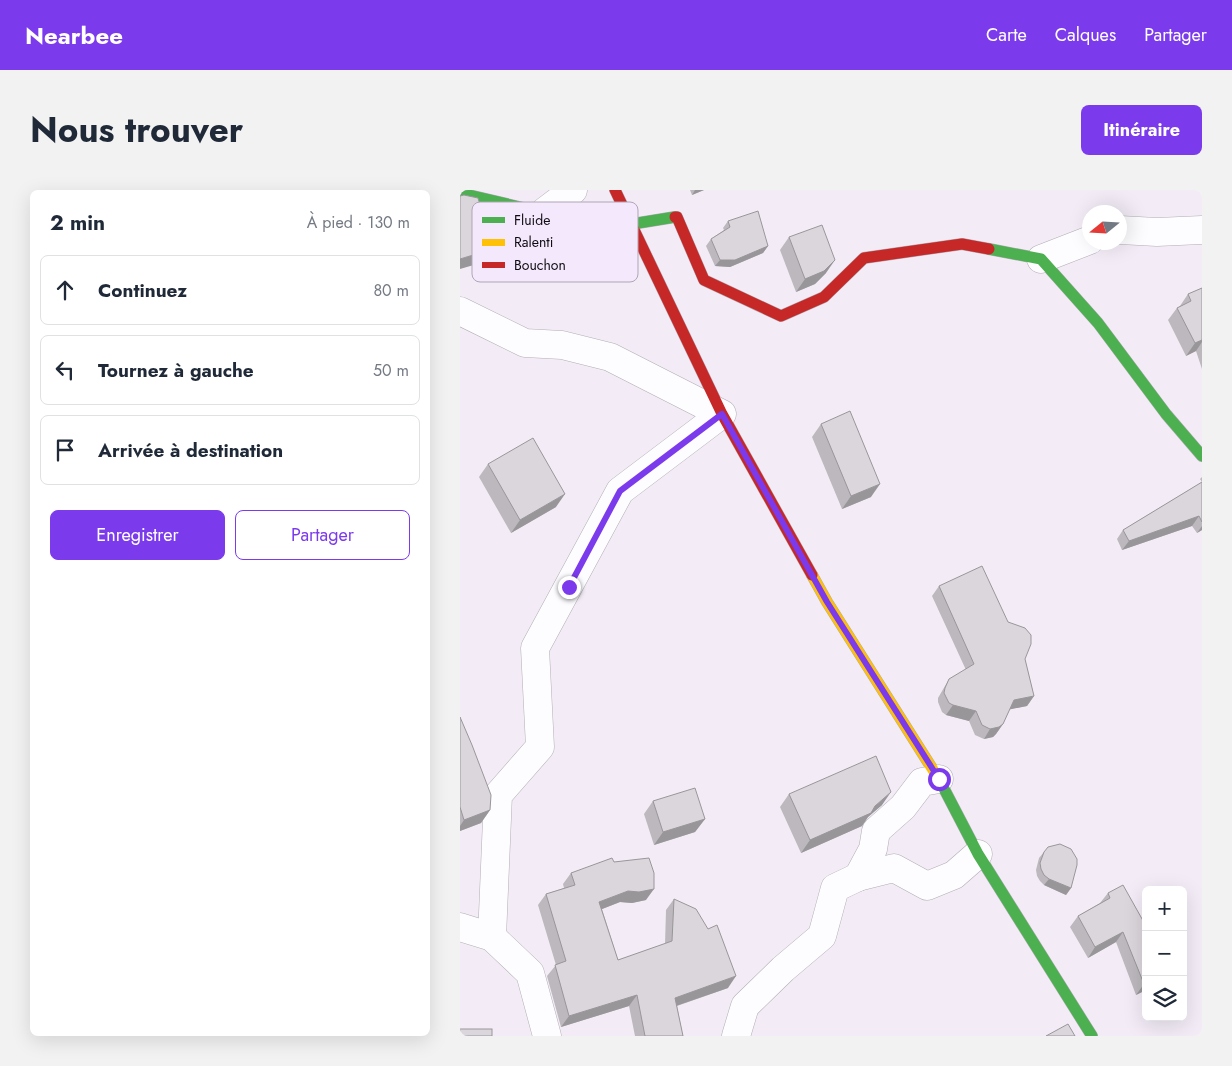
<!DOCTYPE html>
<html lang="fr">
<head>
<meta charset="utf-8">
<style>
  :root { --surface:#fff; --page:#f2f2f3; --text:#1f2937; --muted:#747a83; --line:#e0e1e3; --accent:#7c3aed }
  body { margin:0; font-family:Jost,sans-serif; background:var(--page); color:var(--text) }
  .controls { position:absolute; right:15px; bottom:15px; display:grid; overflow:hidden; border-radius:8px; box-shadow:0 5px 20px #0002 }
  .controls button { width:45px; height:45px; display:grid; place-items:center; padding:0; border:0; border-bottom:1px solid var(--line); background:var(--surface); color:var(--text); font:25px sans-serif }
  .compass { position:absolute; left:622px; top:15px; width:45px; height:45px; border-radius:50%; background:var(--surface); box-shadow:0 5px 20px #0002; rotate:252deg }
  .stop { position:absolute; width:15px; height:15px; margin:-11px; border:4px solid #7c3aed; border-radius:50%; background:#fff }
  .stop.end { background:#7c3aed; border-color:#fff; box-shadow:0 1px 5px #0008 }
  .list { margin:0; padding:0; list-style:none }
  h2 { display:flex; justify-content:space-between; align-items:center; height:65px; margin:0; padding:0 20px; font-size:21px }
  h2 small { font-size:16px; font-weight:400; color:var(--muted) }
  .list li { display:grid; grid-template-columns:32px 1fr auto; gap:15px; align-items:center; box-sizing:border-box; height:70px; margin:0 10px 10px; padding:0 10px; border:1px solid var(--line); border-radius:8px }
  .list b { display:block; font-size:19px; white-space:nowrap }
  .list em { font-size:16px; font-style:normal; color:var(--muted) }
  .actions { display:flex; gap:10px; padding:15px 20px }
  .actions a { flex:1; padding:11px 0; border:1px solid var(--accent); border-radius:8px; text-align:center; font-size:18px; color:var(--accent) }
  .actions .main { background:var(--accent); color:#fff }
  .icon { flex:none; width:28px; height:28px; fill:none; stroke:currentColor; stroke-width:2; stroke-linecap:round; stroke-linejoin:round }
  .map { position:relative; flex:none; width:742px; height:846px; overflow:hidden; border-radius:8px }
  header { display:flex; align-items:center; gap:30px; box-sizing:border-box; height:70px; padding:0 25px; background:var(--accent); color:#fff }
  header strong { font-size:24px }
  nav { display:flex; gap:28px; margin-inline-start:auto; font-size:18px }
  .intro { display:flex; align-items:center; justify-content:space-between; box-sizing:border-box; height:120px; padding:0 30px }
  h1 { margin:0; font-size:35px }
  .button { padding:12px 22px; border-radius:8px; background:var(--accent); color:#fff; font-size:18px; font-weight:700 }
  main { display:flex; gap:30px; padding:0 30px }
  aside { flex:1; background:var(--surface); border-radius:8px; box-shadow:0 5px 20px #0002 }
  .map>svg:first-child { display:block }
  .lines { fill:none; stroke-linecap:round; stroke-linejoin:round }
  .street-casing { stroke:#b2adb5; stroke-width:29 }
  .fast-casing { stroke:#b2adb5; stroke-width:12 }
  .slow-casing { stroke:#b2adb5; stroke-width:12 }
  .jam-casing { stroke:#b2adb5; stroke-width:12 }
  .street { stroke:#fdfcfe; stroke-width:28 }
  .fast { stroke:#4caf50; stroke-width:11 }
  .slow { stroke:#ffc107; stroke-width:11 }
  .jam { stroke:#c62828; stroke-width:11 }
  .wall { fill:#bcb8bd }
  .shaded-wall { fill:#99969a }
  .building { fill:#dbd6dc; stroke:#99969a }
  .route { stroke:#7c3aed; stroke-width:6 }
  .key { fill:#f4e8fc; stroke:#afa5b5; stroke-width:1 }
  .key-label { font-size:14px; fill:#0e0a10 }
</style>
</head>
<body>
<header>
<strong>Nearbee</strong>
<nav><a>Carte</a><a>Calques</a><a>Partager</a></nav>
</header>
<div class="intro"><h1>Nous trouver</h1><a class="button">Itinéraire</a></div>
<main>
<aside>
<h2>2 min<small>À pied · 130 m</small></h2>
<ul class="list">
<li><svg class="icon" aria-label="ahead" viewBox="0 0 24 24"><path d="M12 20V5M6 11l6-6 6 6"/></svg><div><b>Continuez</b></div><em>80 m</em></li>
<li><svg class="icon" aria-label="left" viewBox="0 0 24 24"><path d="M17 20v-9H6M10 6l-5 5 5 5"/></svg><div><b>Tournez à gauche</b></div><em>50 m</em></li>
<li><svg class="icon" aria-label="arrive" viewBox="0 0 24 24"><path d="M6 21V4h12l-3 4 3 4H6"/></svg><div><b>Arrivée à destination</b></div></li>
</ul>
<div class="actions"><a class="main">Enregistrer</a><a>Partager</a></div>
</aside>
<div class="map">
<svg width="742" height="846" viewBox="0 0 742 846">
  <rect width="100%" height="100%" fill="#f3ecf7"/>
  <g class="lines">
    <!-- street casing -->
    <g class="street-casing">
      <g id="street">
        <path d="M84,22L113,0"/>
        <path d="M660,40L697,42L742,40"/>
        <path d="M581,69L630,50"/>
        <path d="M0,121L65,153L102,155L150,167L262,224L160,301L75,458L80,557L38,605L32,747"/>
        <path d="M398,687L413,659L416,641L443,617L462,592L479,589"/>
        <path d="M0,737L32,747L70,783L87,846"/>
        <path d="M276,846L285,816L323,779L362,746L375,698L398,687L434,678L467,696L494,685L518,664"/>
      </g>
    </g>
    <!-- fast casing -->
    <g class="fast-casing">
      <g id="fast">
        <path d="M0,3L68,19L172,34L215,27"/>
        <path d="M529,59L581,69L638,133L706,224L742,266"/>
        <path d="M480,591L518,664L632,846"/>
      </g>
    </g>
    <!-- slow casing -->
    <g class="slow-casing">
      <path id="slow" d="M352,385L367,412L480,591"/>
    </g>
    <!-- jam casing -->
    <g class="jam-casing">
      <g id="jam">
        <path d="M155,0L262,224L352,385"/>
        <path d="M215,27H217L244,90L321,126L364,107L404,68L502,54L529,59"/>
      </g>
    </g>
    <!-- street -->
    <use href="#street" class="street"/>
    <!-- fast -->
    <use href="#fast" class="fast"/>
    <!-- slow -->
    <use href="#slow" class="slow"/>
    <!-- jam -->
    <use href="#jam" class="jam"/>
  </g>
  <!-- wall -->
  <g class="wall">
    <path d="M230,0H244L232,5Z"/>
    <path d="M268,31L308,56L303,63L270,77L255,76L246,56L251,49L264,40L263,38Z"/>
    <path d="M329,47L366,83L355,94L336,102L320,60Z"/>
    <path d="M742,98V179L736,161L726,166L708,130L717,118L720,116L728,104Z"/>
    <path d="M361,234L411,307L382,319L352,247Z"/>
    <path d="M28,274L96,317L51,343L19,287Z"/>
    <path d="M742,287V340L737,343L732,336L662,360L657,349L663,340L742,292L740,289Z"/>
    <path d="M479,396L548,432L565,469L574,506L567,516L550,519L543,534L536,544L533,547L524,549L515,545L509,531L486,525L482,522L478,512V508L489,489L506,480L472,406Z"/>
    <path d="M0,527L30,620L21,633L0,641Z"/>
    <path d="M329,604L422,615L408,627L402,636L341,663L320,617Z"/>
    <path d="M193,611L245,629L235,642L194,655L184,624Z"/>
    <path d="M584,662L611,698L606,705L584,695L580,691L577,686L576,680L579,668Z"/>
    <path d="M154,672L186,710L172,713L160,712L142,719L158,770L205,754L206,720L214,709L268,798L217,816L223,846H175L169,816L101,837L87,786L96,775L78,715L86,704L104,698L103,694L111,683Z"/>
    <path d="M648,703L686,736V800L676,805L656,752L628,768L610,737L618,726L640,713Z"/>
  </g>
  <!-- shaded-wall -->
  <g class="shaded-wall">
    <path d="M235,0H244L232,5Z"/>
    <path d="M308,56L303,63L270,77L255,76L260,70Z"/>
    <path d="M33,59L24,72L0,79V69Z"/>
    <path d="M375,70L366,83L355,94L336,102L345,89Z"/>
    <path d="M742,150V152L736,161L726,166L735,153Z"/>
    <path d="M420,294L411,307L382,319L391,306Z"/>
    <path d="M105,304L96,317L51,343L60,330Z"/>
    <path d="M739,326L732,336L662,360L669,351Z"/>
    <path d="M742,336V340L737,343Z"/>
    <path d="M574,506L567,516L547,520L554,510Z"/>
    <path d="M493,515L516,521L509,531L486,525Z"/>
    <path d="M543,534L536,544L533,547L524,549L530,539Z"/>
    <path d="M431,602L422,615L408,627L402,636L341,663L350,650L415,616Z"/>
    <path d="M30,620L21,633L0,641V636L4,630Z"/>
    <path d="M245,629L235,642L194,655L203,642Z"/>
    <path d="M589,689L611,698L606,705L584,695Z"/>
    <path d="M194,699L186,710L172,713L160,712L132,723L139,712L168,701Z"/>
    <path d="M663,742L656,752L628,768L635,757Z"/>
    <path d="M276,786L268,798L207,819L215,808Z"/>
    <path d="M686,793V800L676,805L684,794Z"/>
    <path d="M177,805L169,816L101,837L109,826Z"/>
  </g>
  <!-- building -->
  <g class="building">
    <path d="M4,5L18,8L33,59L0,69V6Z"/>
    <path d="M298,21L308,56L275,70H260L251,49L270,37L268,31Z"/>
    <path d="M362,35L375,70L364,81L345,89L329,47Z"/>
    <path d="M742,98V150L735,153L717,118L731,111L728,104Z"/>
    <path d="M390,221L420,294L391,306L361,234Z"/>
    <path d="M73,248L105,304L60,330L28,274Z"/>
    <path d="M742,292V332L739,326L669,351L663,340Z"/>
    <path d="M522,376L548,432L565,438L571,445V454L565,469L574,506L554,510L543,534L539,537L530,539L522,535L516,521L493,515L489,513L484,503L485,498L489,489L514,474L479,396Z"/>
    <path d="M0,527L12,555L31,605L30,620L4,630L0,617Z"/>
    <path d="M416,566L431,602L415,616L411,623L350,650L329,604Z"/>
    <path d="M235,598L245,629L203,642L193,611Z"/>
    <path d="M600,654L611,659L617,669V675L611,698L589,689L584,685L581,679L580,673L584,662L588,657Z"/>
    <path d="M152,668L154,672L189,668L194,683V699L179,702L168,701L139,712L158,770L212,751L214,709L236,719L248,739L257,735L276,786L215,808L223,846H185L177,805L109,826L95,775L106,771L86,704L115,695L111,683Z"/>
    <path d="M663,695L686,736V793L684,794L663,742L635,757L618,726L650,708L648,703Z"/>
    <path d="M608,834L615,846H586Z"/>
    <rect x="0" y="839" width="32" height="7"/>
  </g>
  <g class="lines">
    <!-- route -->
    <path class="route" d="M109,397L160,301L262,224L367,412L479,589"/>
  </g>
  <!-- legend -->
  <rect x="12" y="12" width="166" height="80" rx="8" class="key"/>
  <rect x="22" y="27" width="23" height="6" fill="#4caf50"/>
  <rect x="22" y="49" width="23" height="7" fill="#ffc107"/>
  <rect x="22" y="72" width="23" height="6" fill="#c62828"/>
  <g class="key-label">
    <text x="54" y="35">Fluide</text>
    <text x="54" y="57">Ralenti</text>
    <text x="54" y="80">Bouchon</text>
  </g>
</svg>
<div class="controls">
<button>+</button>
<button>−</button>
<button><svg class="icon" aria-label="layers" viewBox="0 0 24 24"><path d="M12 4l9 5-9 5-9-5zM3 14l9 5 9-5"/></svg></button>
</div>
<svg class="compass" viewBox="-18 -18 36 36"><path d="M0-13l5 13h-10z" fill="#e53935"/><path d="M0 13l5-13h-10z" fill="#747a83"/></svg>
<div class="stop" style="left:479px;top:589px"></div>
<div class="stop end" style="left:109px;top:397px"></div>
</div>
</main>
</body>
</html>
